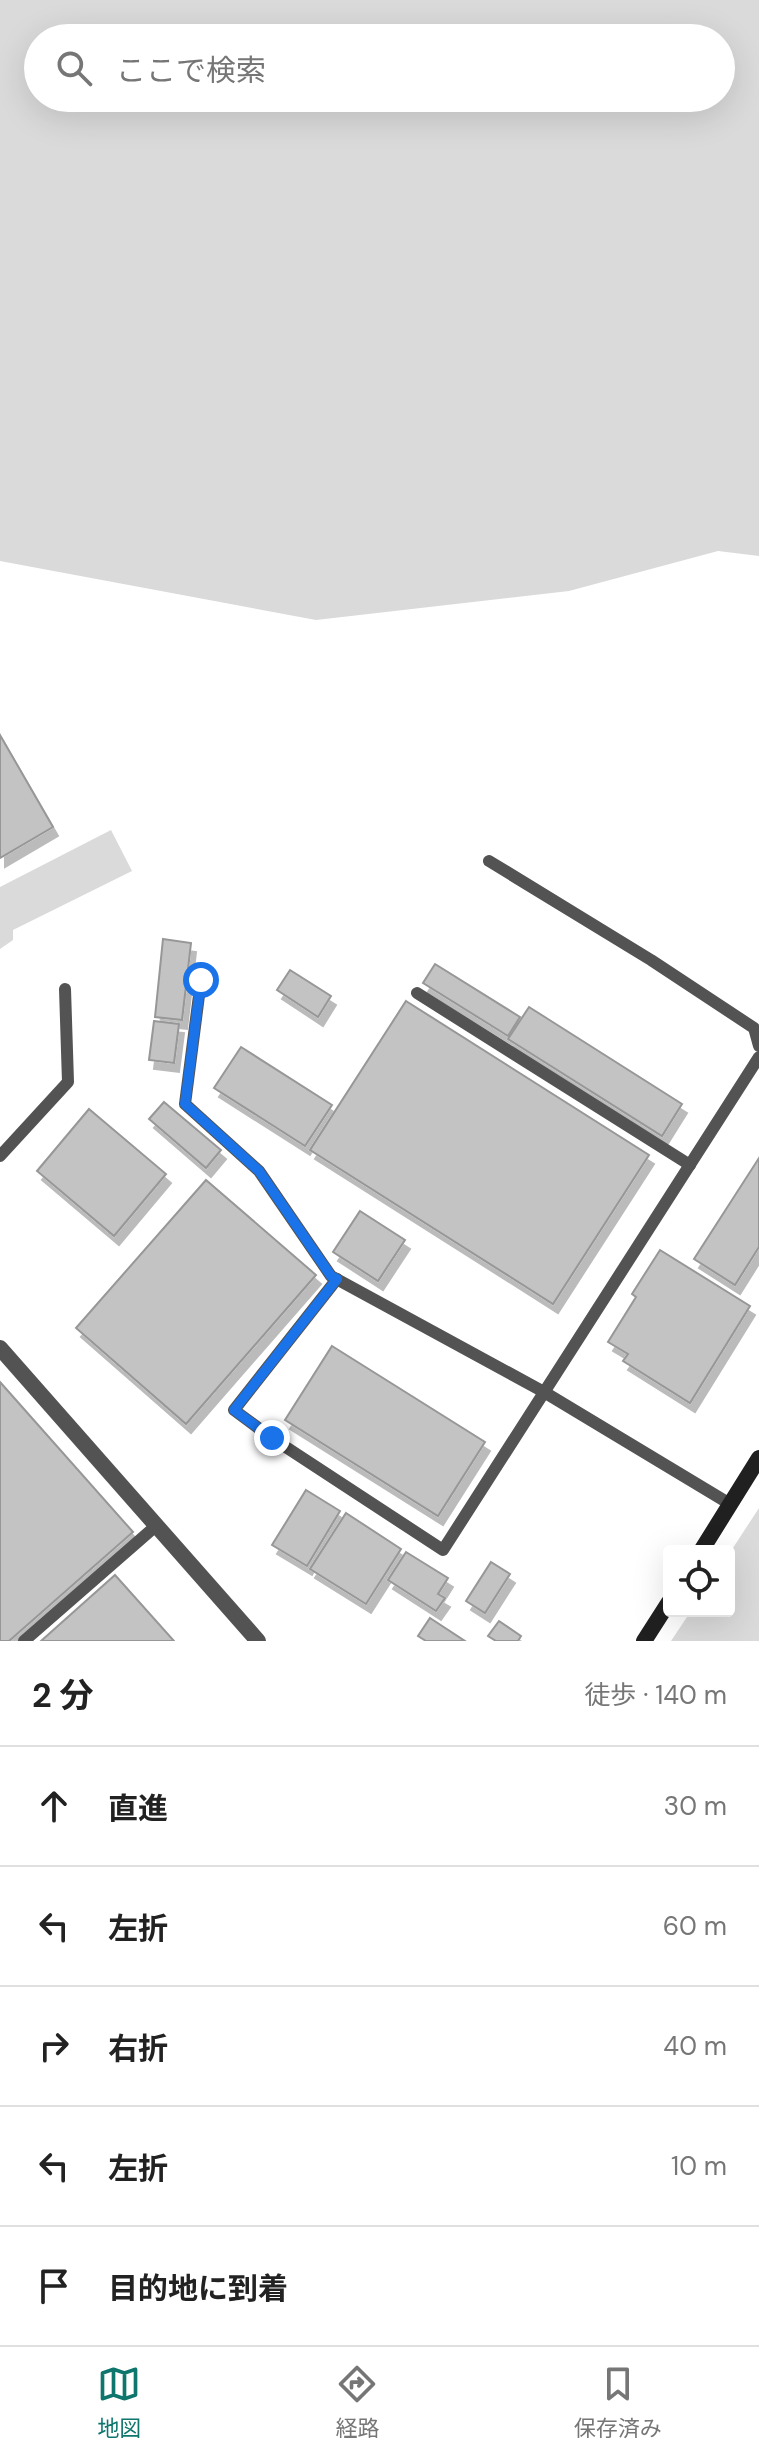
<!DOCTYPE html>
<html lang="ja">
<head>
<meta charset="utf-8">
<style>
  :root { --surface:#fff; --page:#f6f6f6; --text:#222; --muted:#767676; --line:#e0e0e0; --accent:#0f766e }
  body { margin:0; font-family:"DM Sans","Noto Sans JP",sans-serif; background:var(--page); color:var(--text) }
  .controls { position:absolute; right:24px; bottom:24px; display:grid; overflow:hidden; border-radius:8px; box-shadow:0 8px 32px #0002 }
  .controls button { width:72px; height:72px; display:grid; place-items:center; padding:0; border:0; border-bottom:2px solid var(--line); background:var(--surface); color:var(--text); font:40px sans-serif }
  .stop { position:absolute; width:24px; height:24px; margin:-18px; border:6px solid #1a73e8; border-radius:50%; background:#fff }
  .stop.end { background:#1a73e8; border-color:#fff; box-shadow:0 2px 8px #0008 }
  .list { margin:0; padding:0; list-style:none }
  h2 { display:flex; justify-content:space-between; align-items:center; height:104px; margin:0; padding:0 32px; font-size:34px }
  h2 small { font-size:26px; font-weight:400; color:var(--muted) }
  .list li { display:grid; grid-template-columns:52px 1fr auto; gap:24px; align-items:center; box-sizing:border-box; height:120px; padding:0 32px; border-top:2px solid var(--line) }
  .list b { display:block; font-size:30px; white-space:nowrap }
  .list em { font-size:26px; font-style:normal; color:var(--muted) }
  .icon { flex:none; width:44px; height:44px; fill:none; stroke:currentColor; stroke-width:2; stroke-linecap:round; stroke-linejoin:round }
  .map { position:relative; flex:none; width:759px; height:1641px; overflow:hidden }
  .search { position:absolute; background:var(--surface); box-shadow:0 8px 32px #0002; left:24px; right:24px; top:24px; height:88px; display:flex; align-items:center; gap:20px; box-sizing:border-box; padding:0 28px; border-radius:44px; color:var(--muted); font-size:30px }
  .sheet { height:704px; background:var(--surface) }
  nav { display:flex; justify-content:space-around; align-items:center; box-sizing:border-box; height:112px; border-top:2px solid var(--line); background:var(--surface); font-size:22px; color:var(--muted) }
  nav a { display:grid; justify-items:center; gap:4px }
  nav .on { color:var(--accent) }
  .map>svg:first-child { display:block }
  .green { fill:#dadada; fill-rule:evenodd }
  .building { fill:#c3c3c3; stroke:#979797; stroke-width:2; filter:url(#shadow) }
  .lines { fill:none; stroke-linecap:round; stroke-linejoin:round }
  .service { stroke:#535353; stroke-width:12 }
  .minor { stroke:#535353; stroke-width:16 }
  .secondary { stroke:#202020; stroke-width:16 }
  .route { stroke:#1a73e8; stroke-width:10 }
</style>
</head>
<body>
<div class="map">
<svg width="759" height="1641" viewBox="0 0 759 1641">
  <defs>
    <filter id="shadow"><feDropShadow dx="5" dy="9" stdDeviation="0" flood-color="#0004"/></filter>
  </defs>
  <rect width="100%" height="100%" fill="#fff"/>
  <!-- green -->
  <g class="green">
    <path d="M0,0H759V556L718,551L569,591L316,620L0,561ZM38,38H721V98H38Z"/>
    <path d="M111,830L132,871L13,930V940L0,949V887Z"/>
    <path d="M759,1508V1641H671L691,1611H729V1554Z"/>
  </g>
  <!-- building -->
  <g class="building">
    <path d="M0,735L53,827L0,858Z"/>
    <path d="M163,939L191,943L182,1020L155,1017Z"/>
    <path d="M435,964L520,1017L508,1036L423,983Z"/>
    <path d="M290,970L331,996L318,1017L277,990Z"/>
    <path d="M406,1001L649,1155L553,1304L310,1150Z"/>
    <path d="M529,1007L682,1104L662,1136L508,1039Z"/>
    <path d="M154,1021L179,1024L174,1063L149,1060Z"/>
    <path d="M241,1047L332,1105L305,1146L214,1088Z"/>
    <path d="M164,1102L221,1150L206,1168L149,1119Z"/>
    <path d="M89,1109L166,1174L114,1236L37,1171Z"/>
    <path d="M759,1158V1247L735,1285L694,1259Z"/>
    <path d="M206,1180L316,1275L186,1424L76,1328Z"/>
    <path d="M360,1211L405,1240L378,1281L333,1252Z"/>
    <path d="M660,1250L750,1306L690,1403L623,1361L628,1354L608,1342L636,1297L632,1294Z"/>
    <path d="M332,1346L485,1442L438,1516L285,1420Z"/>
    <path d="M0,1382L133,1532L9,1641H0Z"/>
    <path d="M306,1490L340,1511L307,1566L272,1545Z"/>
    <path d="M346,1513L401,1549L366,1604L310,1569Z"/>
    <path d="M406,1552L448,1578L438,1594L445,1598L436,1611L388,1580Z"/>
    <path d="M491,1562L510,1574L485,1613L466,1601Z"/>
    <path d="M115,1575L174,1641H41Z"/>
    <path d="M430,1618L465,1641H426L418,1636Z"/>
    <path d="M499,1621L521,1636L518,1641H496L488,1636Z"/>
  </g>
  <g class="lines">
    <!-- service -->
    <g class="service">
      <path d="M489,861L651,960L754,1028L759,1046"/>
      <path d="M201,980L185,1104L259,1171L331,1276L544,1392L730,1504"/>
      <path d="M417,993L690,1165"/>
      <path d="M0,1156L68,1082L65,989"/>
      <path d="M337,1279L234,1410L272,1438L443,1550L759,1057"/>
      <path d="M24,1641L157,1525"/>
    </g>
    <!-- minor -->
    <path class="minor" d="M0,1348L258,1641"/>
    <!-- secondary -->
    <g class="secondary">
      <path d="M701,1551L759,1458"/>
      <path d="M644,1641L669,1602"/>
    </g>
  </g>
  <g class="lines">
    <!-- route -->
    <path class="route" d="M201,980L185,1104L259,1171L331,1276L337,1279L234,1410L272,1438"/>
  </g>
</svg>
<div class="controls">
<button><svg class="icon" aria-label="locate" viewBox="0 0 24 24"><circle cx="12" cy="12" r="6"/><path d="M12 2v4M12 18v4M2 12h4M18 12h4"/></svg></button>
</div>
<div class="stop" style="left:201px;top:980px"></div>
<div class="stop end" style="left:272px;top:1438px"></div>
<div class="search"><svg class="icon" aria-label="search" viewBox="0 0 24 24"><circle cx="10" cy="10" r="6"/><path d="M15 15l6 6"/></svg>ここで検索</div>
</div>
<section class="sheet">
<h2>2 分<small>徒歩 · 140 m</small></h2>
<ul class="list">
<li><svg class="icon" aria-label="ahead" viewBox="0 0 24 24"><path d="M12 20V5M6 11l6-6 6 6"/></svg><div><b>直進</b></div><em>30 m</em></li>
<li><svg class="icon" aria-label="left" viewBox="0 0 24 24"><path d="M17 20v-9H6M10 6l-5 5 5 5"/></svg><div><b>左折</b></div><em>60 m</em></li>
<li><svg class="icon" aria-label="right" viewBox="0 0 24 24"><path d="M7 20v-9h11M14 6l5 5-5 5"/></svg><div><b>右折</b></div><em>40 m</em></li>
<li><svg class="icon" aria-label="left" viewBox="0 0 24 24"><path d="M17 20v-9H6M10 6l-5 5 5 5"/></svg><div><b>左折</b></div><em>10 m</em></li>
<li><svg class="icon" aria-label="arrive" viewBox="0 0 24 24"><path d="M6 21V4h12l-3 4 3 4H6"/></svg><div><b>目的地に到着</b></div></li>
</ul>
</section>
<nav>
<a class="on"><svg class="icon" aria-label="map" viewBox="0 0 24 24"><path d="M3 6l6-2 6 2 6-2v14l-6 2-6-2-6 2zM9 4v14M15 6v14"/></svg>地図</a>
<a><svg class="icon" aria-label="directions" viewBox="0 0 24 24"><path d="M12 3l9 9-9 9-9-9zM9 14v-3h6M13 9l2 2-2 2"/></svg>経路</a>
<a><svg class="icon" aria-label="saved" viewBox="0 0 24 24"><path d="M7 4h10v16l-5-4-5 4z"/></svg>保存済み</a>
</nav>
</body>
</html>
